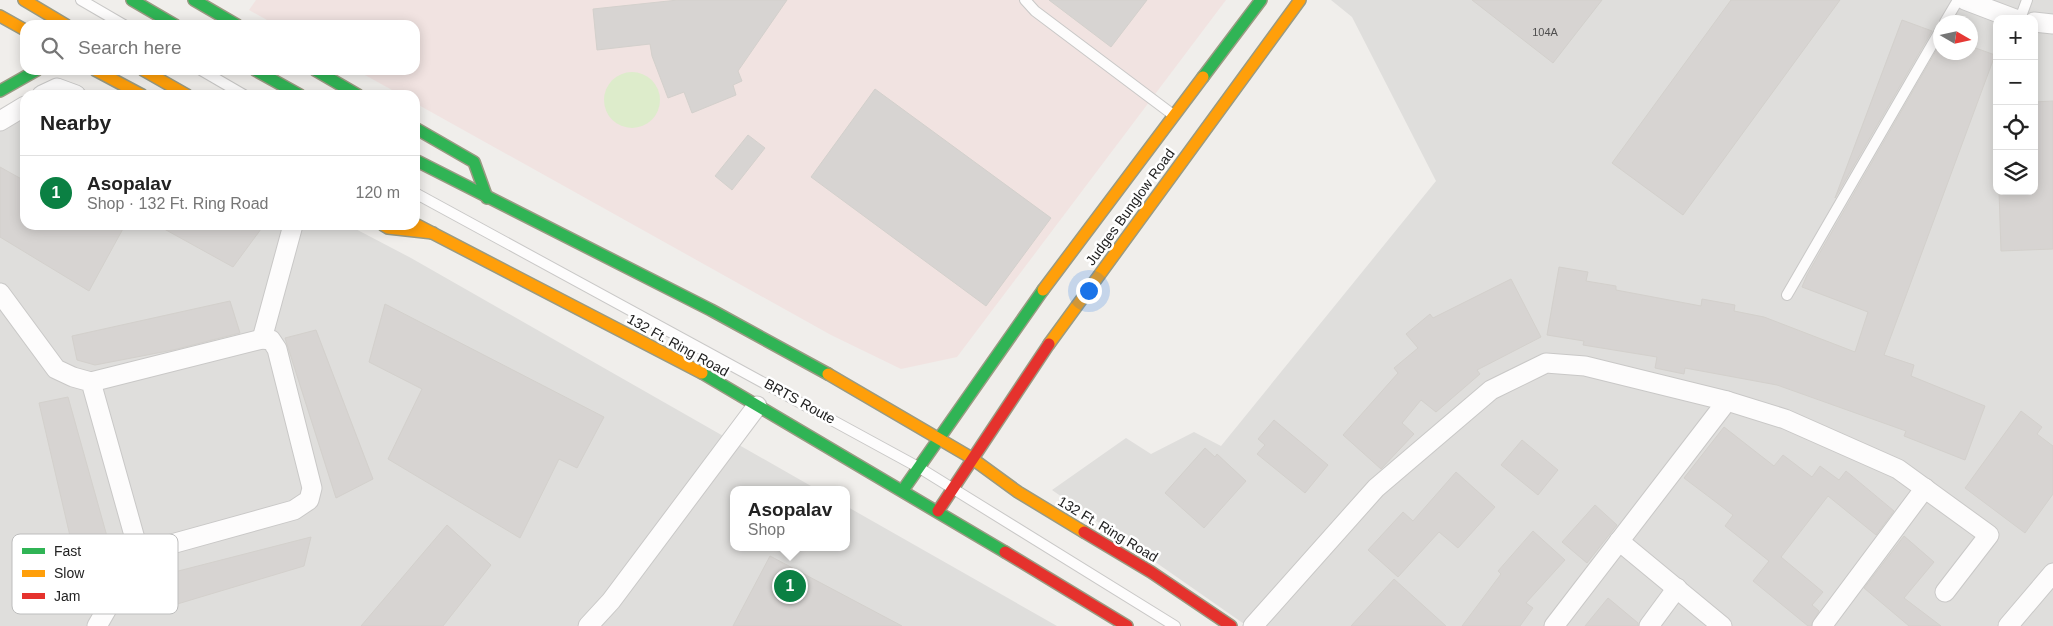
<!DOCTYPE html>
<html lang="en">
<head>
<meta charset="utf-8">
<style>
  :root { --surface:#fff; --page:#f6f6f6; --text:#222; --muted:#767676; --line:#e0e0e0; --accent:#0b8043 }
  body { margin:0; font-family:Arial,sans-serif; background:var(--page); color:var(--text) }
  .controls { position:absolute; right:15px; top:15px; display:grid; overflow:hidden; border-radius:10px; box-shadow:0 2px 12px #0003 }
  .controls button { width:45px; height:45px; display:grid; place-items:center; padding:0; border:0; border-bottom:1px solid var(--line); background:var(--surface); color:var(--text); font:25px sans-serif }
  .compass { position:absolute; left:1933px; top:15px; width:45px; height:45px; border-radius:50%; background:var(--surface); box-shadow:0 2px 12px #0003; rotate:99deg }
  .you { position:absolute; left:1088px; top:290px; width:18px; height:18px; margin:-12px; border:4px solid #fff; border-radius:50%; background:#1a73e8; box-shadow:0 0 0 8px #1a73e833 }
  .badge { display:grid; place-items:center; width:32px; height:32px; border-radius:50%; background:var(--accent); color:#fff; font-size:16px; font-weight:700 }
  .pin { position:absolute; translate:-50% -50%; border:2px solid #fff; box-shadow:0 1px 5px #0006 }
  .popup { position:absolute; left:730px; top:486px; width:120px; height:65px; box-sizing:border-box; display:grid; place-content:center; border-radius:10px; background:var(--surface); filter:drop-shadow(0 1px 4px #0005); font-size:16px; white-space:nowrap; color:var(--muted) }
  .popup b { font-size:19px; color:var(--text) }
  .popup::after { content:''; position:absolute; left:50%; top:100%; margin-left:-10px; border:10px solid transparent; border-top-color:var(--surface) }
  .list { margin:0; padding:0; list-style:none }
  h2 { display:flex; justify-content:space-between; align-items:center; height:65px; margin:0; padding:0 20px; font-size:21px }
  h2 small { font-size:16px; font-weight:400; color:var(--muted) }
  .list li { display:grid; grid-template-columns:32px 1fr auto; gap:15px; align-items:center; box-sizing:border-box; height:75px; padding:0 20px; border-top:1px solid var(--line) }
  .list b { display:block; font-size:19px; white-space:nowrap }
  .list p { margin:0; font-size:16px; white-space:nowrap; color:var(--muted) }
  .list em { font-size:16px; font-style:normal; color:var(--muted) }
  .icon { flex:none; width:28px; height:28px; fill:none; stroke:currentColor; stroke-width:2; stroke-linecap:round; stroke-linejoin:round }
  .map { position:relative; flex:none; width:2053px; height:626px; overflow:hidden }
  .search { position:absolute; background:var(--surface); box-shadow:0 2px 12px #0003; left:20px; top:20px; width:400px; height:55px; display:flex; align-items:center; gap:12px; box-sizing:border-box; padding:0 18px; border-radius:15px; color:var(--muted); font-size:19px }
  .panel { position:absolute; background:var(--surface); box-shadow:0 2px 12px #0003; left:20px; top:90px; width:400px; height:140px; border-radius:15px }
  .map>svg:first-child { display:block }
  .residential { fill:#dfdedc; fill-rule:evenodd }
  .commercial { fill:#f1e3e1 }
  .grass { fill:#ddeccb }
  .building { fill:#d7d4d2; stroke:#d3d0cc }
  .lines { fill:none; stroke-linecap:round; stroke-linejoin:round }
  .lane-casing { stroke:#c9c8c7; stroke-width:12 }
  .street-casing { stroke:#c9c8c7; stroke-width:21 }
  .fast-casing { stroke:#999a82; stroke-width:14 }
  .slow-casing { stroke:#999a82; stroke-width:14 }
  .jam-casing { stroke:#999a82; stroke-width:14 }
  .lane { stroke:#fdfcfc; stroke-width:10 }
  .street { stroke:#fdfcfc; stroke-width:19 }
  .fast { stroke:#30b455; stroke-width:11 }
  .slow { stroke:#ff9f0a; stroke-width:11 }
  .jam { stroke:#e5322d; stroke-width:11 }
  .labels { text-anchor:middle; stroke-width:5; stroke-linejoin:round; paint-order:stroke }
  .number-label { font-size:11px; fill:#4f4e4e }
  .street-label { font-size:14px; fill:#222; stroke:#fff }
  .key { fill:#fff; stroke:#bdbdbd; stroke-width:1 }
  .key-label { font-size:14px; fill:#222 }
</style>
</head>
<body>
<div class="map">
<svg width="2053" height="626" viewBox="0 0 2053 626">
  <rect width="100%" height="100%" fill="#f0eeeb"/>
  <!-- residential -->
  <g class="residential">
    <path d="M1331,0H2053V626H1247L1052,490L1126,438L1151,454L1194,432L1221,446L1436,181L1352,17ZM1997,19H2034V191H1997ZM1940,22H1970V52H1940Z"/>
    <path d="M25,97V225H348L411,258L818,490H734V547H846V506L1057,626H0V113Z"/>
  </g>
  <!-- commercial -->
  <path class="commercial" d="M256,0H1226L957,357L901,369L831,335L415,103V95H401L356,70H415V25H276L249,10Z"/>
  <!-- grass -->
  <circle class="grass" cx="632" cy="100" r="28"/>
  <!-- building -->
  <g class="building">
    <path d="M678,0H787L738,71L742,81L733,85L736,95L692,113L684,92L668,98L652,56L650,44L597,50L593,9Z"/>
    <path d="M1049,0H1147L1111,47Z"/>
    <path d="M1472,0H1602L1553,63Z"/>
    <path d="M1731,0H1840L1683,215L1612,163Z"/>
    <path d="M1902,20L1932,31L1835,198Z"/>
    <path d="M1940,44V52H1970V46L1995,55L1884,355L1914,365L1911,376L1985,406L1965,460L1904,436L1906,431L1777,385L1685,368L1684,374L1655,368L1657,357L1583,345L1584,341L1547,335L1559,267L1588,272L1586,281L1616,286V290L1701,306L1702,299L1735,305L1734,311L1764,317L1855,352L1868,312L1802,287L1807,275Z"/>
    <path d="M875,89L1051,218L986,306L811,177Z"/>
    <path d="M2053,101V249L2001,251L1999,191H2034V102Z"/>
    <path d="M748,135L765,148L732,190L715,176Z"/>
    <path d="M0,167L25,181V225H125L89,291L0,237Z"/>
    <path d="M157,225H264L233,267Z"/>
    <path d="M1511,279L1541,337L1477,370L1480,374L1436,412L1421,400L1402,423L1414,434L1381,469L1343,435L1398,373L1394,368L1418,348L1406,334L1430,314L1433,318Z"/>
    <path d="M230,301L240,333L173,350L95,365L77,360L72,336Z"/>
    <path d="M385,304L604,417L577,468L559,459L520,538L388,459L422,389L369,362Z"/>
    <path d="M316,330L373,479L336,498L285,338Z"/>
    <path d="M68,397L115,565L77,566L39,403Z"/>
    <path d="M2021,411L2042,427L2037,434L2053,446V494L2025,533L1965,488Z"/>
    <path d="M1274,420L1328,465L1305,493L1257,454L1265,445L1258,439Z"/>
    <path d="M1724,427L1774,466L1783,455L1812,477L1820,466L1839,480L1846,471L1894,511L1876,535L1828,496L1781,557L1823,592L1812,605L1819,611L1811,626H1808L1753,581L1769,561L1725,526L1733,515L1684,478Z"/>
    <path d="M1522,440L1558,470L1538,495L1501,465Z"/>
    <path d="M1205,448L1215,457L1217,454L1246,481L1204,528L1165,493Z"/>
    <path d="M1456,472L1495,507L1458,548L1439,532L1398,577L1368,550L1403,512L1413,521Z"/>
    <path d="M1595,505L1617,525L1587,563L1562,542Z"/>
    <path d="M447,525L491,565L443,626H361Z"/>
    <path d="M1533,531L1565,560L1526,603L1533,608L1520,626H1462L1501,574L1498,571Z"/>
    <path d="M1904,536L1934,562L1904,598L1941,626H1909L1864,588Z"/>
    <path d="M311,537L304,566L154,611L147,579Z"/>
    <path d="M770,556L902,626H733Z"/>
    <path d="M1394,579L1446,626H1351Z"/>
    <path d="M1608,598L1638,623V626H1585Z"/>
  </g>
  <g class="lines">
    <!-- lane casing -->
    <g class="lane-casing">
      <g id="lane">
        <path d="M81,0L124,25"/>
        <path d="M1025,0L1035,11L1172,114"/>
        <path d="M2020,19L2027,0"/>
        <path d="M1945,22L1958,0"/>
        <path d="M201,70L244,95"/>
        <path d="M415,193L918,467L1175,626"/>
        <path d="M1787,295L1940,31"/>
      </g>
    </g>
    <!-- street casing -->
    <g class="street-casing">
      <g id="street">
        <path d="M1965,0L2015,19"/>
        <path d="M2034,22L2053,24"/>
        <path d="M42,95L57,88L76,95"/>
        <path d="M0,121L25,106"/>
        <path d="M0,293L56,369L73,377L91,382L139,553L97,626"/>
        <path d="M262,339L293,225"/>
        <path d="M91,382L262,339L271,340L277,349L312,488L309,500L294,510L139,553"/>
        <path d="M1619,541L1722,626"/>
        <path d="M588,626L611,601L757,406"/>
        <path d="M1253,626L1376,488L1491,390L1546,363L1585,366L1727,401L1785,419L1898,469L1989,535L1945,592"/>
        <path d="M1554,626L1727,401"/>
        <path d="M1649,626L1677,588"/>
        <path d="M1822,626L1925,488"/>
        <path d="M2008,626L2053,573"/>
      </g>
    </g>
    <!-- fast casing -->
    <g class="fast-casing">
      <g id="fast">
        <path d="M132,0L175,25"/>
        <path d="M194,0L237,25"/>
        <path d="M255,70L300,95"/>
        <path d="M315,70L358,95"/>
        <path d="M1203,77L1261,0"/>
        <path d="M0,91L37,70"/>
        <path d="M415,128L474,162L487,198"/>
        <path d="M415,160L711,310L828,374"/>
        <path d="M702,373L1005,552"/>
        <path d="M903,490L1043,290"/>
      </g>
    </g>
    <!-- slow casing -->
    <g class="slow-casing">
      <g id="slow">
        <path d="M24,0L66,25"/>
        <path d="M0,16L25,30"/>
        <path d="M95,70L142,95"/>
        <path d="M143,70L187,95"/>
        <path d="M415,224L702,373"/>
        <path d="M383,225L388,228L433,233"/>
        <path d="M1043,290L1203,77"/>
        <path d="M1049,344L1300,0"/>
        <path d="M828,374L970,457L1018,492L1084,532"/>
      </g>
    </g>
    <!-- jam casing -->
    <g class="jam-casing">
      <g id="jam">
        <path d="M938,511L1049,344"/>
        <path d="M1084,532L1151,572L1231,626"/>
        <path d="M1005,552L1127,626"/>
      </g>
    </g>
    <!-- lane -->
    <use href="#lane" class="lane"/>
    <!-- street -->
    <use href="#street" class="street"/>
    <!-- fast -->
    <use href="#fast" class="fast"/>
    <!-- slow -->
    <use href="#slow" class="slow"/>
    <!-- jam -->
    <use href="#jam" class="jam"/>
  </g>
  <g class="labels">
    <!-- number labels -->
    <g class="number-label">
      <text x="1545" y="36">104A</text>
    </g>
    <!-- street labels -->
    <g class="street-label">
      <text transform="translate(1130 207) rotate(-54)" y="5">Judges Bunglow Road</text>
      <text transform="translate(678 345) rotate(29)" y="5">132 Ft. Ring Road</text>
      <text transform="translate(800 401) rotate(29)" y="5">BRTS Route</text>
      <text transform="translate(1108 529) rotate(31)" y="5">132 Ft. Ring Road</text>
    </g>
  </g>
  <!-- legend -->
  <rect x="12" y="534" width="166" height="80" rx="8" class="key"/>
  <rect x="22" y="548" width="23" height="6" fill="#30b455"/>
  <rect x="22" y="570" width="23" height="7" fill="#ff9f0a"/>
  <rect x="22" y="593" width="23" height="6" fill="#e5322d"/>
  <g class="key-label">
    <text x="54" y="556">Fast</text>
    <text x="54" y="578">Slow</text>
    <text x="54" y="601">Jam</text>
  </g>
</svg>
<div class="controls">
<button>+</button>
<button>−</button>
<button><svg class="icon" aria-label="locate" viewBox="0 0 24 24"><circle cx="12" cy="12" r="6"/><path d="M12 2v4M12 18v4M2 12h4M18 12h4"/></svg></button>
<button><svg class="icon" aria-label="layers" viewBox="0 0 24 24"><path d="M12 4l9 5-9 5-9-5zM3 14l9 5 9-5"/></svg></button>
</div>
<svg class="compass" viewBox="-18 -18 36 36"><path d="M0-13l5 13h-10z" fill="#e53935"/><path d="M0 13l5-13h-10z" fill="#767676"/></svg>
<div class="you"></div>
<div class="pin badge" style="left:790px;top:586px">1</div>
<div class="popup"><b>Asopalav</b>Shop</div>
<div class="search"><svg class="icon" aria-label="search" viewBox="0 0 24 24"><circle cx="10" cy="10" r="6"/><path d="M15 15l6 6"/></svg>Search here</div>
<section class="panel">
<h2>Nearby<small></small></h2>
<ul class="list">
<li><span class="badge">1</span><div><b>Asopalav</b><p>Shop · 132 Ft. Ring Road</p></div><em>120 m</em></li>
</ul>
</section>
</div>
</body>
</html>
